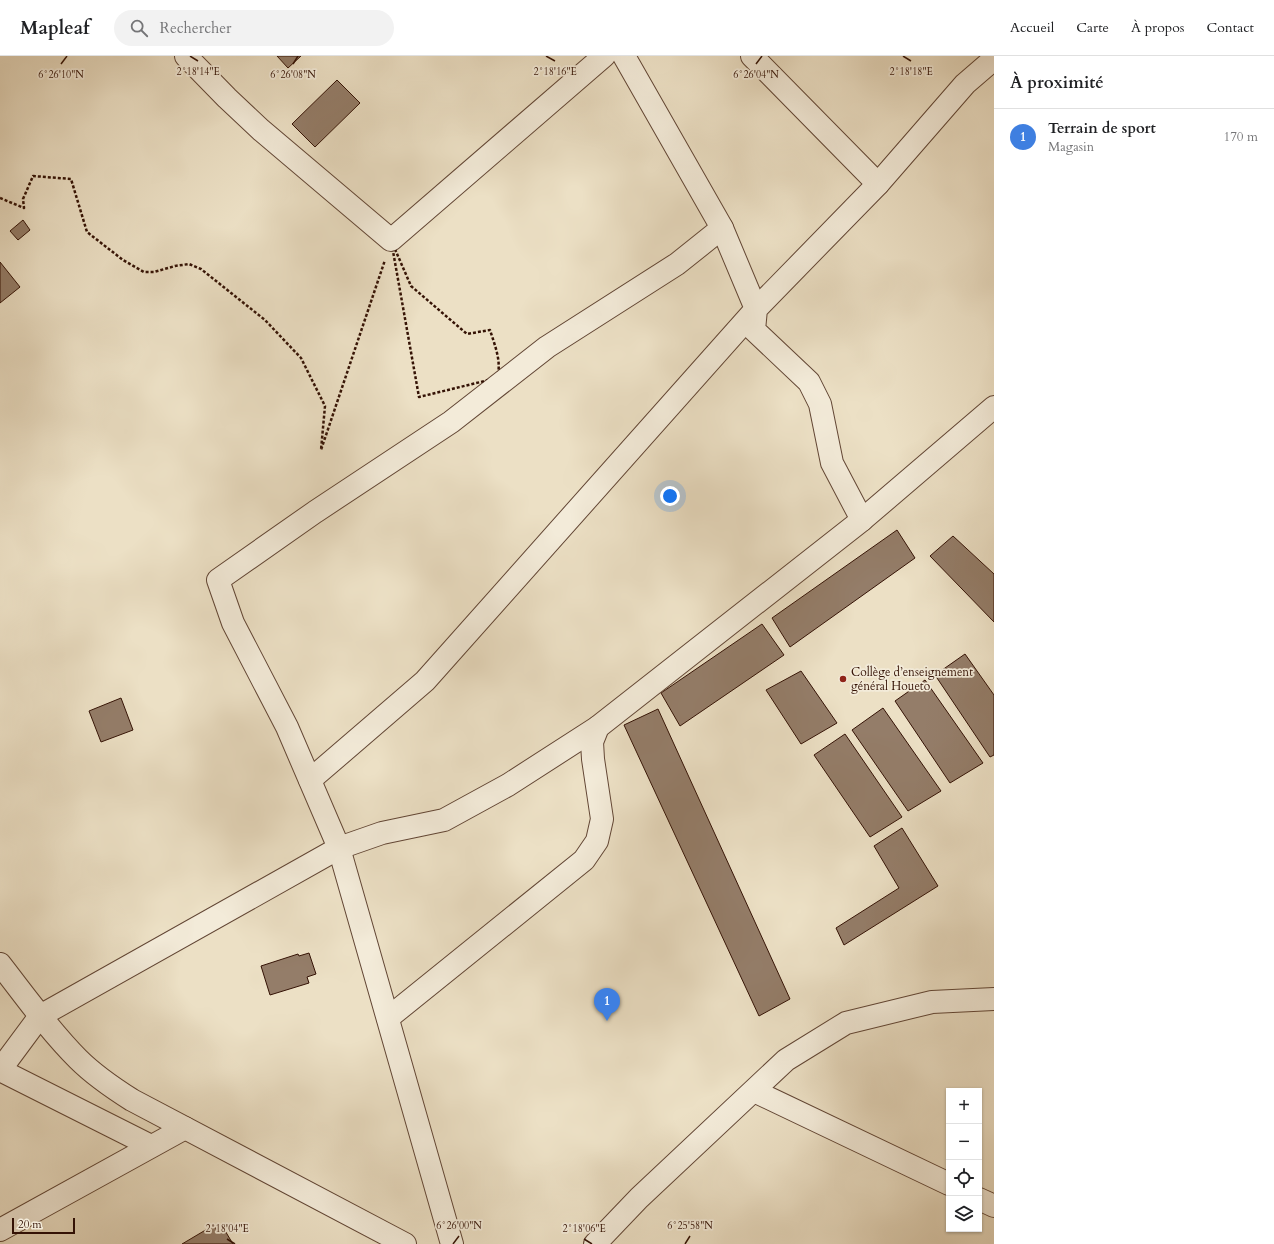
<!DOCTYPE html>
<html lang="fr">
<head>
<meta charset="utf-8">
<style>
  :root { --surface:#fff; --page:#f2f2f2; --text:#202124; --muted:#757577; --line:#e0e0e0; --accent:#111827 }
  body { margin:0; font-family:Cardo,serif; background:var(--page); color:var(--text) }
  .controls { position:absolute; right:12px; bottom:12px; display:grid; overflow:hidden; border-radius:0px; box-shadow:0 1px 3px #0004 }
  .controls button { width:36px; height:36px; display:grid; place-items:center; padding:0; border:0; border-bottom:1px solid var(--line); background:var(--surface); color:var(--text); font:20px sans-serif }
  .scale { position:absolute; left:12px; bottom:10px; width:63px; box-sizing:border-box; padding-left:4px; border:2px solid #341205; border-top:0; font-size:11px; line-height:14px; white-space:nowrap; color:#341205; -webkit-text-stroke:3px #f3ebd9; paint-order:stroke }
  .you { position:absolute; left:670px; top:440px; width:14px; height:14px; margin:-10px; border:3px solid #fff; border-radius:50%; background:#1a73e8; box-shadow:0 0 0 6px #1a73e833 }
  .badge { display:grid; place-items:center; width:26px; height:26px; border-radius:50%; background:var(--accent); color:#fff; font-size:13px; font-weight:700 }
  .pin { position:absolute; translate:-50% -33px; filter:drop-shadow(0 1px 2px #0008) }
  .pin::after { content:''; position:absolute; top:21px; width:14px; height:12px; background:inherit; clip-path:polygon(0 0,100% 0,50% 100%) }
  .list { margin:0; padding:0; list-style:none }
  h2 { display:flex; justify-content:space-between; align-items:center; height:52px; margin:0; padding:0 16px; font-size:17px }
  h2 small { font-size:13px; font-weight:400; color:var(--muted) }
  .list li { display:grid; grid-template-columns:26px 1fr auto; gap:12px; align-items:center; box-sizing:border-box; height:56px; padding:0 16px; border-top:1px solid var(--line) }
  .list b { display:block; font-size:15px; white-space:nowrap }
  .list p { margin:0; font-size:13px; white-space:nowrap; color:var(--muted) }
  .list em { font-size:13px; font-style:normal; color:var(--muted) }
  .icon { flex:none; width:22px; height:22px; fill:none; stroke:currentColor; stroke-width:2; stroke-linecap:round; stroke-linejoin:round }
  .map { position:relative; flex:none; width:994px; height:1188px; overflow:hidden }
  header { display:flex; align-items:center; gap:24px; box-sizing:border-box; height:56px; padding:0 20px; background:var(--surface); border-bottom:1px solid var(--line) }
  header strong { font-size:19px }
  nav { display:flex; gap:22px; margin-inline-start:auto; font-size:14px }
  .search { width:280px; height:36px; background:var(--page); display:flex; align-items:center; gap:10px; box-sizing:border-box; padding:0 14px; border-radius:22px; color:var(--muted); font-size:15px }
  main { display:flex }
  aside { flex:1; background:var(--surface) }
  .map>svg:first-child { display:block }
  .building { fill:#947d69; stroke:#341205 }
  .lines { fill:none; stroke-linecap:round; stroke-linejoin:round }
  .minor-casing { stroke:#624635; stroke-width:24 }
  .path { stroke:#341205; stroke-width:2.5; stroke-dasharray:3 2; stroke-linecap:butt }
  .minor { stroke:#f3ebd9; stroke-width:22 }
  .ticks { fill:none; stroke:#341205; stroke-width:1.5 }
  .poi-dot { fill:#8f2418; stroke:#f3ebd9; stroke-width:1.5 }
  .labels { text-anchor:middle; stroke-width:3.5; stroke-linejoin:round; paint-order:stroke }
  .poi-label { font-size:12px; fill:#341205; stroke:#f3ebd9; text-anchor:start }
  .ticks-label { font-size:10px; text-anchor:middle; fill:#341205; stroke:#f3ebd9; stroke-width:3.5; stroke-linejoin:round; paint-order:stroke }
</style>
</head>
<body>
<header>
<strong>Mapleaf</strong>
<div class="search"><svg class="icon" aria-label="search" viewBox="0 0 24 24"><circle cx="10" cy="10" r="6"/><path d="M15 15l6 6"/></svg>Rechercher</div>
<nav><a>Accueil</a><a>Carte</a><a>À propos</a><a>Contact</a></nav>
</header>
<main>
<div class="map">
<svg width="994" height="1188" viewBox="0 0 994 1188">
  <rect width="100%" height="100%" fill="#ece0c5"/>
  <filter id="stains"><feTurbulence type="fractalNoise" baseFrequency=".005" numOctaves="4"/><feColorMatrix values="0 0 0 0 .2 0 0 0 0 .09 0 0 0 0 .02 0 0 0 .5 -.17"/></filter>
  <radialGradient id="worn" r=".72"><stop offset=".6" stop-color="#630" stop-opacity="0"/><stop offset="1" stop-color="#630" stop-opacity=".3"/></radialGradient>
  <!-- building -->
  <g class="building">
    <path d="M277,0H301L288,12Z"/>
    <path d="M337,24L360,47L315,91L292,68Z"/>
    <path d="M23,164L30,174L18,184L10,175Z"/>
    <path d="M0,206L20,231L0,247Z"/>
    <path d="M897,474L915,502L790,591L772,562Z"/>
    <path d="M953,480L994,518V566L930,500Z"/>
    <path d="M762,568L784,599L680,670L661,637Z"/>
    <path d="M965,598L994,639V699L990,701L935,619Z"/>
    <path d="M801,615L837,667L801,688L766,634Z"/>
    <path d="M925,624L983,707L950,727L895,645Z"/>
    <path d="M121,642L133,674L101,686L89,655Z"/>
    <path d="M883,652L941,735L908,755L852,674Z"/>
    <path d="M658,653L790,943L759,960L624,669Z"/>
    <path d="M845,678L902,761L870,781L814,699Z"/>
    <path d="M902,772L938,830L844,889L836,872L899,832L874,790Z"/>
    <path d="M309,897L316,918L307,921L309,927L270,939L261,910L298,898L299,900Z"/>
    <path d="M214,1169L218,1176L224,1173L233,1188H182Z"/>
  </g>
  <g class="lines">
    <!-- minor casing -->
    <g class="minor-casing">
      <g id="minor">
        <path d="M186,0L227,42L261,74L391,184L604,0"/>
        <path d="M752,0L878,128"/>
        <path d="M862,464L832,407L820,348L809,326L754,274L756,253L878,128L965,28L994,3"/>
        <path d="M310,724L425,625L756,253L722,172"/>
        <path d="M0,908C25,940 49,974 78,1003C94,1019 113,1032 132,1044L405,1188"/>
        <path d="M388,962L584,804L597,785L602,763L593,703L592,686L598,671L862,464L994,351"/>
        <path d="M0,1014L40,960L339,792L382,777L444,764L508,729L598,671"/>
        <path d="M0,1014L151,1090"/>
        <path d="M754,1035L949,1128"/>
        <path d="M979,1143L994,1150"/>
        <path d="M0,1174L185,1072"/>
        <path d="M452,1188L339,792L287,671L233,567L218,524L315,456L451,366L547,291L677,208L722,172L624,0"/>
        <path d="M595,1188L639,1142L786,1004L846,967L932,946L994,943"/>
      </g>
    </g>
    <!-- path -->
    <g class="path">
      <path d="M0,142L24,152L23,143L33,120L71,123L87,176L123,204L144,216H154L175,210L189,208L201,213L265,264L301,302L325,350L321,394L385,204"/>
      <path d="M391,184L411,230L467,278L490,274C495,290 502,306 497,322L419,341Z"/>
    </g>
    <!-- minor -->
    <use href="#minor" class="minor"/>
  </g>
  <!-- ticks -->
  <path class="ticks" d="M190,0L198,5M546,0L555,5M903,0L911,5M61,8L67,0M293,8L298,0M756,8L762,0M227,1183L235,1188M584,1183L592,1188M453,1188L459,1180M685,1188L690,1180"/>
  <!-- markers -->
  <circle class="poi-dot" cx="843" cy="623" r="4"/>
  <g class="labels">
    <!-- poi labels -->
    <g class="poi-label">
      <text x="851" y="620">Collège d’enseignement<tspan x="851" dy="14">général Houeto</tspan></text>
    </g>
  </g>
  <g class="ticks-label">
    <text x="198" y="19">2°18'14"E</text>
    <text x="555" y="19">2°18'16"E</text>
    <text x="911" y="19">2°18'18"E</text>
    <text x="61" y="22">6°26'10"N</text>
    <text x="293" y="22">6°26'08"N</text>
    <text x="756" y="22">6°26'04"N</text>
    <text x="459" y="1173">6°26'00"N</text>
    <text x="690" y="1173">6°25'58"N</text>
    <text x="227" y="1176">2°18'04"E</text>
    <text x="584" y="1176">2°18'06"E</text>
  </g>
  <rect width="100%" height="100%" filter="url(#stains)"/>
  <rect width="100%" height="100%" fill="url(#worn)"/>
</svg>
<div class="controls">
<button>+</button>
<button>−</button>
<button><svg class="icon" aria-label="locate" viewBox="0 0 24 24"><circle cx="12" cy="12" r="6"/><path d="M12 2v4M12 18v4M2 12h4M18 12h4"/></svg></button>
<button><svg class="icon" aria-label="layers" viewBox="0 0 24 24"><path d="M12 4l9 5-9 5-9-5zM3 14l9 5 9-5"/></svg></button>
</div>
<div class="scale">20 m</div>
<div class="you"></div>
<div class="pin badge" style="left:607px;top:965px;background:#3f7fe0">1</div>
</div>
<aside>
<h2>À proximité<small></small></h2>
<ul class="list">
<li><span class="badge" style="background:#3f7fe0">1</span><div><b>Terrain de sport</b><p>Magasin</p></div><em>170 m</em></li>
</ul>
</aside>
</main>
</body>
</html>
